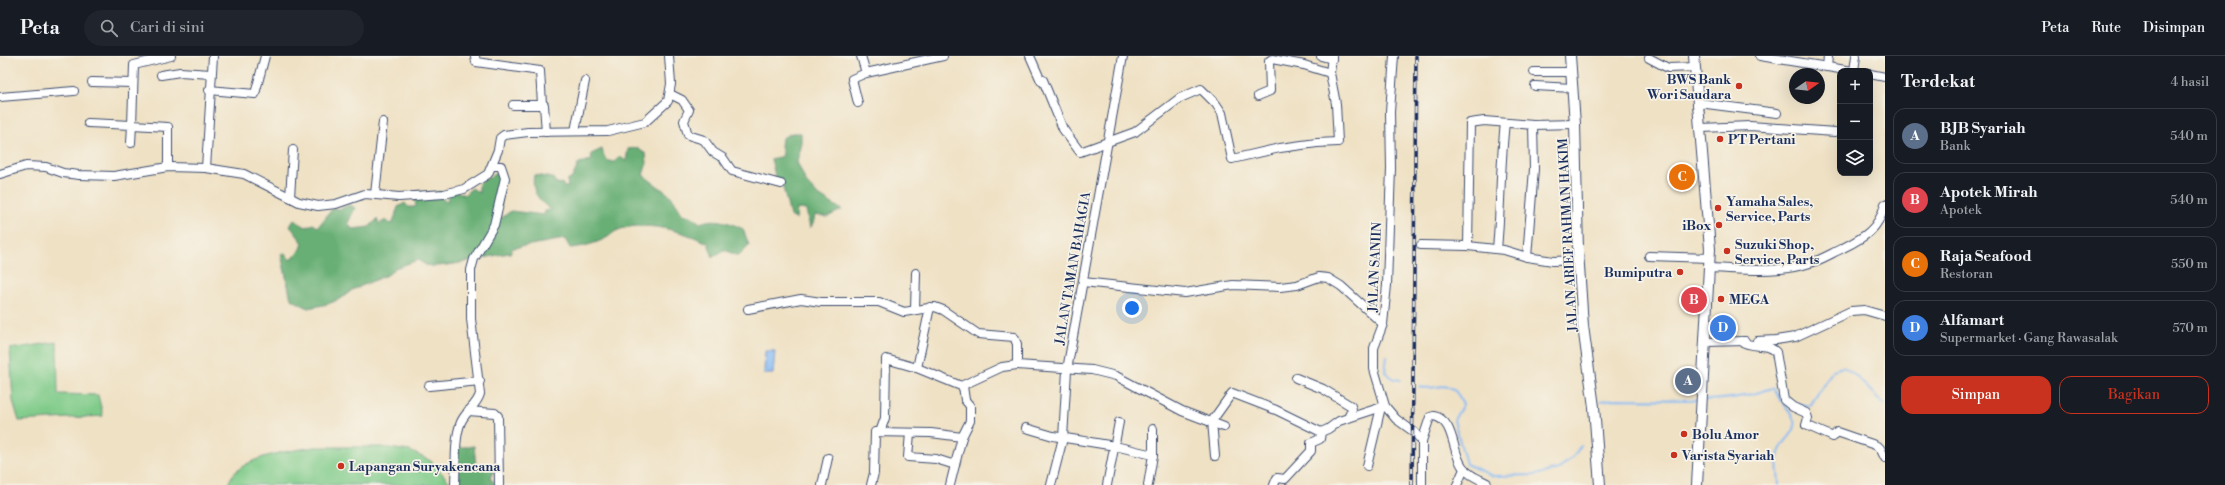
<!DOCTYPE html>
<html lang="id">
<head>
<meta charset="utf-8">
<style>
  :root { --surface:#171b24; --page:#20242c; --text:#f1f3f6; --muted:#9ea1a6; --line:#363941; --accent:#c8321e }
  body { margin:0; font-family:"Libre Bodoni",serif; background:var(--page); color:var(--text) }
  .controls { position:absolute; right:12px; top:12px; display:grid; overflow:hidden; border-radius:8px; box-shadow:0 4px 16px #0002 }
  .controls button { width:36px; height:36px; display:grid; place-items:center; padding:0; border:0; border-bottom:1px solid var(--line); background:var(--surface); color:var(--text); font:20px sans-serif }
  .compass { position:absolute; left:1789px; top:12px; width:36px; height:36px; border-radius:50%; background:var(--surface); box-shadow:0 4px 16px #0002; rotate:76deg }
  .you { position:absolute; left:1132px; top:252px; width:14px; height:14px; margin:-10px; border:3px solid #fff; border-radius:50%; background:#1a73e8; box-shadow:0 0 0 6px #1a73e833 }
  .badge { display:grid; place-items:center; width:26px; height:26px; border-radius:50%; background:var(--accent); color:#fff; font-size:13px; font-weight:700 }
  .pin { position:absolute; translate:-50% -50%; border:2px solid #fff; box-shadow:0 1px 4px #0006 }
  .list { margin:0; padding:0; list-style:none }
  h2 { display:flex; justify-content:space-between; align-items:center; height:52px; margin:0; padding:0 16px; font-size:17px }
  h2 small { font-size:13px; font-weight:400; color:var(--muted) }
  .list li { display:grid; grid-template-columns:26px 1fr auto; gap:12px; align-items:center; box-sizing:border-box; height:56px; margin:0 8px 8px; padding:0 8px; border:1px solid var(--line); border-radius:12px }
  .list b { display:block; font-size:15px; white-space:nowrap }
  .list p { margin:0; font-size:13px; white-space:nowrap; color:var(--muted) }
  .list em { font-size:13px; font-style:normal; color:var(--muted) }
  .actions { display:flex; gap:8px; padding:12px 16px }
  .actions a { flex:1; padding:9px 0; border:1px solid var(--accent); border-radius:12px; text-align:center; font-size:14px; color:var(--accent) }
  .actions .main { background:var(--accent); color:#fff }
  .icon { flex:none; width:22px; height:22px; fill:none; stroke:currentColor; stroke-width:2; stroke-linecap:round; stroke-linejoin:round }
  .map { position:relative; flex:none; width:1885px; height:429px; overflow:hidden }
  header { display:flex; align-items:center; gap:24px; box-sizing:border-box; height:56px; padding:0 20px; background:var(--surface); border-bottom:1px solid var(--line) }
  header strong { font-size:19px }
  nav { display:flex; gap:22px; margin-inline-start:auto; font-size:14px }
  .search { width:280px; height:36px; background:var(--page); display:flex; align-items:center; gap:10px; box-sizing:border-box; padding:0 14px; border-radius:22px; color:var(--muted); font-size:15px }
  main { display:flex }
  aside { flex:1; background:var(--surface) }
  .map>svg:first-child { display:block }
  .green { fill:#7fcb89; stroke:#4d7d74 }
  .forest { fill:#67af75; stroke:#416f6a }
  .water { fill:#87bbf5; stroke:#5175aa }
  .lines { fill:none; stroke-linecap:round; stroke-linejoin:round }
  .stream { stroke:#87bbf5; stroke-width:2 }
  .minor-casing { stroke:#3b4a6d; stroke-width:10 }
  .major-casing { stroke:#3b4a6d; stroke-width:12 }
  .minor { stroke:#fff; stroke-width:8 }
  .major { stroke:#fff; stroke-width:10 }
  .rail-casing { stroke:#1b2f5e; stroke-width:3.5 }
  .rail { stroke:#f7f3e8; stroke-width:2; stroke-dasharray:6; stroke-linecap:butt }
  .poi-dot { fill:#c8321e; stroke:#f7f3e8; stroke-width:1.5 }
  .labels { text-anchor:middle; stroke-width:3.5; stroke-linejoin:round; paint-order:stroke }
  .poi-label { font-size:13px; font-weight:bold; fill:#1b2f5e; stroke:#f7f3e8; text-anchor:start }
  .street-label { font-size:13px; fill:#1b2f5e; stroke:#f7f3e8 }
</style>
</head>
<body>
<header>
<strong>Peta</strong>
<div class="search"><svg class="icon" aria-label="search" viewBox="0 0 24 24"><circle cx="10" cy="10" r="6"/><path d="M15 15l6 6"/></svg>Cari di sini</div>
<nav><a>Peta</a><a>Rute</a><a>Disimpan</a></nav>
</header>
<main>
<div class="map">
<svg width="1885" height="429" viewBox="0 0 1885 429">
  <rect width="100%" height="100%" fill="#f7f3e8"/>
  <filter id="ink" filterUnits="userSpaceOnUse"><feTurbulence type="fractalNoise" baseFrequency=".025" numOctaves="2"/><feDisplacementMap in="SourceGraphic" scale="8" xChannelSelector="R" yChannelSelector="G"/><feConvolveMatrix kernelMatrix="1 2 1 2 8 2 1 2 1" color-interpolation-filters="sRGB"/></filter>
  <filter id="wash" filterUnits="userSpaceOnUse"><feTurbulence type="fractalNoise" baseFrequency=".012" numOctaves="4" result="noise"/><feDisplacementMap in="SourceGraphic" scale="16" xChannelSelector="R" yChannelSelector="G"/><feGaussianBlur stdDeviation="0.9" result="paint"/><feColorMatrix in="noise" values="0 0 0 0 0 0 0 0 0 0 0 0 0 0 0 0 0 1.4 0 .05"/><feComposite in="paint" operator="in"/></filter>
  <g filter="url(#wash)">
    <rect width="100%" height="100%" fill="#efe1c4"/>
    <!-- green -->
    <g class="green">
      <path d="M57,286L58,338L98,339L103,360L19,365L13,345L10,293Z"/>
      <path d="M314,391H382L410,395L431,405L448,424L450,429H228C235,400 291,395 314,391Z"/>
    </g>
    <!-- forest -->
    <g class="forest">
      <path d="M792,77H801V86L797,106L806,126L817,138L842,154L827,161L815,159L813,168L810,172L806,154L797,153L796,163L790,160L781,123L776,124L771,103L783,100L781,90L782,82Z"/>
      <path d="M637,92L646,98L647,107L643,119L671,140L683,159L693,161L700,167C715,161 729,166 743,173L749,189L738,200L724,194L713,201L708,187C683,175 641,163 616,175C612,177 609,181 606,182C595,188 582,191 570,192L565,183L513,192L510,197C492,199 441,214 426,209C424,208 421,206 418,204L395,212L389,218L352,234L342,242L328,248L308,252L291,243L281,198L285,197L290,204L301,193L303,187L290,170L294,164L306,171L313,168L318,171L333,152L339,153L350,149L355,152L348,167L352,173L369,171L377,163L379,168L386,164L389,168L393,167L398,151L405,147L408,151H415L416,148L414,143L418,135L424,137L441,136L443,144L447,145L448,141L446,135L452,133L464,139L472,132L479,137V127L495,118L503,116L500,163L511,155L544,159L545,155L551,154C538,144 531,135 534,119L553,122L556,128L562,127L564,131H568L567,125L572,122L579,107L592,104L591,98L602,93C604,101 605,105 614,106L620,101L626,105L628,93Z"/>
      <path d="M474,390L476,410L495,409V414L490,421L496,429H458L455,392Z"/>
    </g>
    <!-- water -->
    <path class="water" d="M765,295H775L773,318H764Z"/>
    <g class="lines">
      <!-- stream -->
      <g class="stream">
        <path d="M1387,300L1385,316L1394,323L1400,324"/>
        <path d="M1419,331C1438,336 1450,318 1463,348L1454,364L1466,408L1493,420L1535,419L1559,413L1574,400L1581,389"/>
        <path d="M1704,344C1728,344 1750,340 1773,332L1781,345"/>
        <path d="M1601,345L1614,343L1698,344"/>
        <path d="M1796,350L1799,348L1810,350L1833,314L1843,311C1861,321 1869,336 1885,348"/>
        <path d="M1779,429C1779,419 1775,407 1779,397C1786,375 1808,378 1784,348"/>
      </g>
    </g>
  </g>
  <g filter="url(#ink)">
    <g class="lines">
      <!-- minor casing -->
      <g class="minor-casing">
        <g id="minor">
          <path d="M475,0L476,6L540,15L542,48"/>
          <path d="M861,0L866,17L943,0"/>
          <path d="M1030,0L1041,25L1043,24L1063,73L1080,96L1135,76L1180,42L1201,33L1216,48L1222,57L1232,103L1280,92L1317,87L1338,86L1336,48L1330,17L1332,0"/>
          <path d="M1321,0L1332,3"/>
          <path d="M1394,0L1390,56L1391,112L1387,229L1383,268L1374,292V313L1385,350L1396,363L1414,376L1422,385V429"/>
          <path d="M1760,0L1852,15"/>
          <path d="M1649,2L1668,12L1695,11"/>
          <path d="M1827,11L1828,0"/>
          <path d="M1854,15L1856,0"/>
          <path d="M1534,16H1572"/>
          <path d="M1870,18L1885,21"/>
          <path d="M161,19L180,16L211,18"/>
          <path d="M92,26L133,27"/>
          <path d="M1535,30L1573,32"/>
          <path d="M209,34L255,38L265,0"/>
          <path d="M670,38L682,44L689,54L684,65L688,79L704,84L713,96L723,102L732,115L781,128"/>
          <path d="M1258,40L1270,35L1269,5L1272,3L1304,9L1330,17"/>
          <path d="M0,41L74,35"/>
          <path d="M858,47L852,23L866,17"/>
          <path d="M1699,47L1777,57"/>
          <path d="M513,49H544L546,76"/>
          <path d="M88,67L132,69L131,87"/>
          <path d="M1701,72L1750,70L1835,76"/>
          <path d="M575,75L585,25"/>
          <path d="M168,111V71L132,69L134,9L171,0"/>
          <path d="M206,112L213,0"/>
          <path d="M0,118L26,110L46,111L63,117L79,119L114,120L168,111L206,112L244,118L299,146L318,150L336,148L365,138L399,141L444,138L464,133L488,118L498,94L500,82L504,79L528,76L608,75L645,66L668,45L671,28L669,0"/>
          <path d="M375,138L383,66"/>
          <path d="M290,141L293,94"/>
          <path d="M1421,189L1468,190L1504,194L1527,201L1553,205L1578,204"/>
          <path d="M1468,190L1470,67L1484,65L1533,69L1575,68"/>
          <path d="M1497,193C1501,151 1500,109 1505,67"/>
          <path d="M1649,200L1710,202"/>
          <path d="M1527,201L1534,113L1533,69"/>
          <path d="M1709,212C1742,213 1777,218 1810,207C1821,204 1832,197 1843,192C1865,181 1879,173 1885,148"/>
          <path d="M1083,226L1185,237L1233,229L1280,231L1297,229L1319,221L1328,222L1341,230L1383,268"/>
          <path d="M748,253L801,243L821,246H879L904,256L935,251L943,254L978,278L1014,281L1017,288V309L1092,314L1116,320L1182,355L1224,371"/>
          <path d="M915,254L916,217"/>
          <path d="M1741,285C1752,293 1767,286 1776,296L1784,344L1793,351L1806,357L1808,362L1806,369L1833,381L1837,376L1875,389L1880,392L1885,402"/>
          <path d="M1757,285L1776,284L1795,281L1851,255L1864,254L1885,260"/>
          <path d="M1705,286L1745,285"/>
          <path d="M917,312L930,251"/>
          <path d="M1296,322L1323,333L1351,350L1352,353L1348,362"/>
          <path d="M429,330L480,325"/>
          <path d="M468,355L495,357L498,360L499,429"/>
          <path d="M1026,372L1053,380L1115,390L1153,399L1148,429"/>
          <path d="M1153,373V399"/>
          <path d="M880,376L885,362L886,303L917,312L961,330L1002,311L1017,309"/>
          <path d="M910,377L908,401L936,403L955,409"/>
          <path d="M1422,385L1430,361L1434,360C1454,364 1452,395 1462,410C1468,419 1477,422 1487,427"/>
          <path d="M1215,400L1212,365L1232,337L1276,354L1321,376"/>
          <path d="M1367,410L1381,351"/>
          <path d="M455,429C456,411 454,382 461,366C466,355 477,349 480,338L471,263V214L474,203L494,169L505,122L501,110H493"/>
          <path d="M822,429L828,402"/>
          <path d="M871,429L874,417L875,376L931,377L962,381"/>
          <path d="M950,429L962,381L970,365V350L965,344L963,330"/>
          <path d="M1051,429L1063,382L1067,314L1123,0"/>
          <path d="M1107,429L1119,366"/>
          <path d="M1274,429L1277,422L1285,423L1311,395V387L1320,383L1321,376L1328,373L1339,365L1385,350"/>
          <path d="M1457,429L1464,413"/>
        </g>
      </g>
      <!-- major casing -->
      <g class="major-casing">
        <g id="major">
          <path d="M1570,0L1575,68L1578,195L1583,270L1594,351L1600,429"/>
          <path d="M1694,0L1710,193L1697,429"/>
        </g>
      </g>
      <!-- minor -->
      <use href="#minor" class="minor"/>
      <!-- major -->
      <use href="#major" class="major"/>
      <!-- rail casing -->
      <g class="rail-casing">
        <path id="rail" d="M1412,429L1416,0"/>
      </g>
      <!-- rail -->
      <use href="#rail" class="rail"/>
    </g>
  </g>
  <!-- markers -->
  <g class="poi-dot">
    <circle cx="1739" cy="30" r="4"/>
    <circle cx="1720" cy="83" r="4"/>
    <circle cx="1718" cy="152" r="4"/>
    <circle cx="1719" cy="169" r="4"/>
    <circle cx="1727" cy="195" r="4"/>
    <circle cx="1680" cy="216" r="4"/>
    <circle cx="1721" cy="243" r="4"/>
    <circle cx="1684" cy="378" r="4"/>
    <circle cx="1674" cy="399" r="4"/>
    <circle cx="341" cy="410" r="4"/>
  </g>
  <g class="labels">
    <!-- poi labels -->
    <g class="poi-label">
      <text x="1731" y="28" text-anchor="end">BWS Bank<tspan x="1731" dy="15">Wori Saudara</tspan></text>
      <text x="1728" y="88">PT Pertani</text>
      <text x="1726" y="150">Yamaha Sales,<tspan x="1726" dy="15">Service, Parts</tspan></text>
      <text x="1711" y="174" text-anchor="end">iBox</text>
      <text x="1735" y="193">Suzuki Shop,<tspan x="1735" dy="15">Service, Parts</tspan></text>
      <text x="1672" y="221" text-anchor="end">Bumiputra</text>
      <text x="1729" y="248">MEGA</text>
      <text x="1692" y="383">Bolu Amor</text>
      <text x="1682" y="404">Varista Syariah</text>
      <text x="349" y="415">Lapangan Suryakencana</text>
    </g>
    <!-- street labels -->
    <g class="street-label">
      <text transform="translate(1567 179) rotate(-93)" y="5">JALAN ARIEF RAHMAN HAKIM</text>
      <text transform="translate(1374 211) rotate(-87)" y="5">JALAN SANIIN</text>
      <text transform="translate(1072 212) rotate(-80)" y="5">JALAN TAMAN BAHAGIA</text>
    </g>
  </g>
</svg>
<div class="controls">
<button>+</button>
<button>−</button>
<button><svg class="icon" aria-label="layers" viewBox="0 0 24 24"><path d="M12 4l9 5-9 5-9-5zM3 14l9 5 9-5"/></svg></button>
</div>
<svg class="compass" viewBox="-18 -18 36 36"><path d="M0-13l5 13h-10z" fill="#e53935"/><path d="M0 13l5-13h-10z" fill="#9ea1a6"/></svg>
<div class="you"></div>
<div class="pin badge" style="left:1688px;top:325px;background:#5c6f8a">A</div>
<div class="pin badge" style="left:1694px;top:244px;background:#e0444e">B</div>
<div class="pin badge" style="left:1682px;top:121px;background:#e8710a">C</div>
<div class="pin badge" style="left:1723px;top:272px;background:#3f7fe0">D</div>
</div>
<aside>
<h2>Terdekat<small>4 hasil</small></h2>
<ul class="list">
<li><span class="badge" style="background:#5c6f8a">A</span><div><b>BJB Syariah</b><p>Bank</p></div><em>540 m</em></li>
<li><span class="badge" style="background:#e0444e">B</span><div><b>Apotek Mirah</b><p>Apotek</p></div><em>540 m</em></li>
<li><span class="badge" style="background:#e8710a">C</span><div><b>Raja Seafood</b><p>Restoran</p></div><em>550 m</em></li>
<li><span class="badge" style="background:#3f7fe0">D</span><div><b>Alfamart</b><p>Supermarket · Gang Rawasalak</p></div><em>570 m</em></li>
</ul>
<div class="actions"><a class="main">Simpan</a><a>Bagikan</a></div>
</aside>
</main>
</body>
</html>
